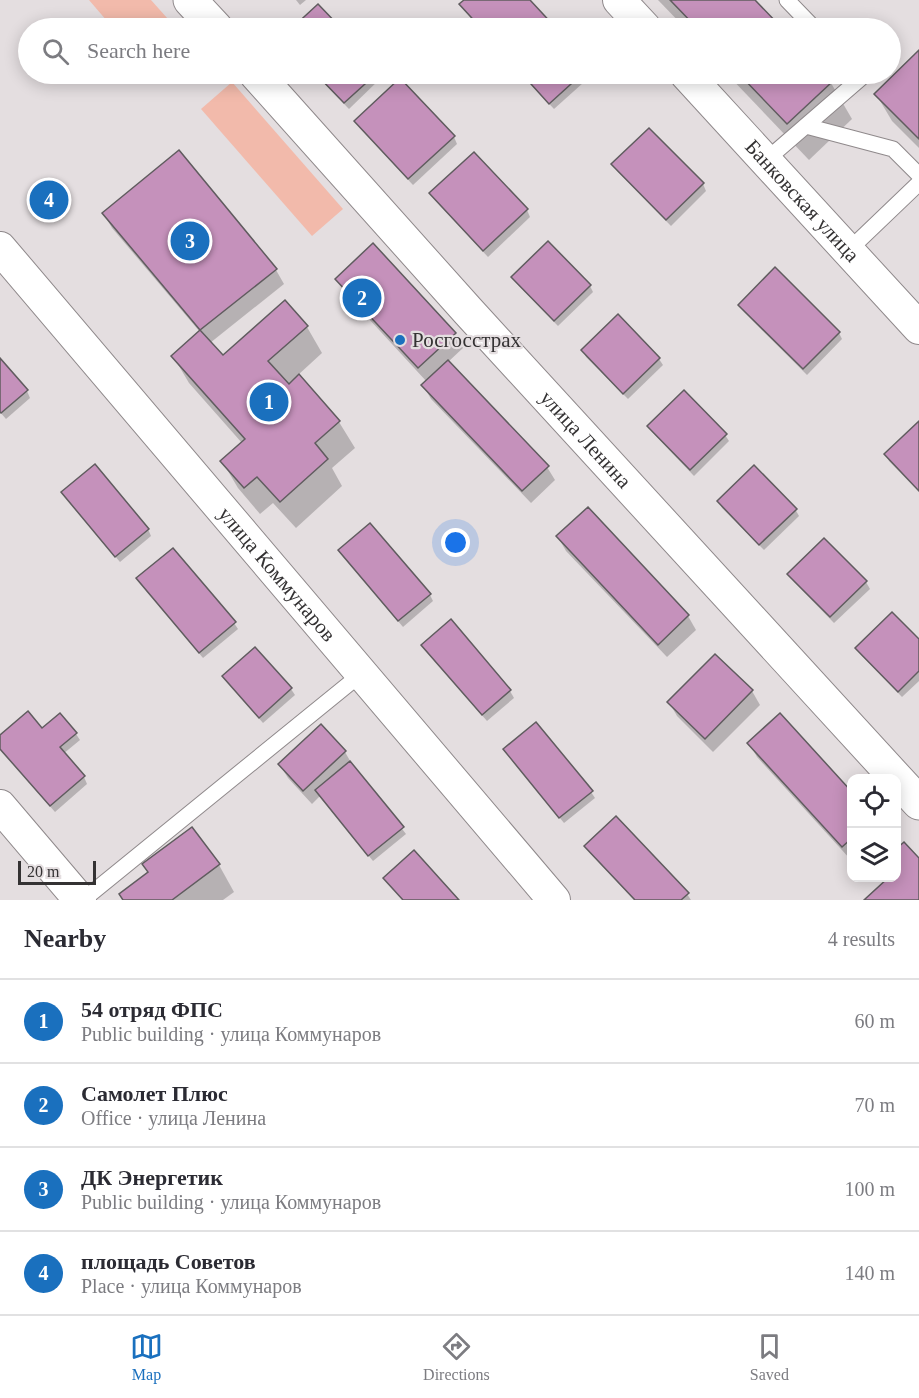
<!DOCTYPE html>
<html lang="en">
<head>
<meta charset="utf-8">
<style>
  :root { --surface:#fff; --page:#f7f7f7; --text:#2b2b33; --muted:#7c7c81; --line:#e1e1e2; --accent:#1a70be }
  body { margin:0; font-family:"Times New Roman",serif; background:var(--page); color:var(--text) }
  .controls { position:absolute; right:18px; bottom:18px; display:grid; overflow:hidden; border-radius:12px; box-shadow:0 3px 15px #0003 }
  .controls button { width:54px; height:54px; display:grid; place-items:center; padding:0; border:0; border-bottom:2px solid var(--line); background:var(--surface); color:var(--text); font:30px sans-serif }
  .scale { position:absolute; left:18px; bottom:15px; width:78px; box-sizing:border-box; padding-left:6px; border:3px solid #343233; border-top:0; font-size:16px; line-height:21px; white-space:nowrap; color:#343233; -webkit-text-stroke:4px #e4dee0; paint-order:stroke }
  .you { position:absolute; left:456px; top:543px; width:21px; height:21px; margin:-15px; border:4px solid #fff; border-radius:50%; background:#1a73e8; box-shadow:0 0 0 9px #1a73e833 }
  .badge { display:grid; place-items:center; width:39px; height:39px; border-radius:50%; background:var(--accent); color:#fff; font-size:20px; font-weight:700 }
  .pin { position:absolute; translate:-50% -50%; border:3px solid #fff; box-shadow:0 2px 6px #0006 }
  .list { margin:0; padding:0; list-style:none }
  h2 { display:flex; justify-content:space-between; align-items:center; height:78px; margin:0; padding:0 24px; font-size:26px }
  h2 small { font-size:20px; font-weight:400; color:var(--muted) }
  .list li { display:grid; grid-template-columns:39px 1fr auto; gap:18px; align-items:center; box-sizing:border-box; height:84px; padding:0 24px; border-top:2px solid var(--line) }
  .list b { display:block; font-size:22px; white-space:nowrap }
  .list p { margin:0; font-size:20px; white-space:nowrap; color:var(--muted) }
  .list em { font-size:20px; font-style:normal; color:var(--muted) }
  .icon { flex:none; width:33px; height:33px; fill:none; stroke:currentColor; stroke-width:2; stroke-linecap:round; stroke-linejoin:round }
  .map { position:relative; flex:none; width:919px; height:900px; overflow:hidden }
  .search { position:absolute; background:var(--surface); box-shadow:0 3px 15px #0003; left:18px; right:18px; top:18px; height:66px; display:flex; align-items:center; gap:15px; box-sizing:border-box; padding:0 21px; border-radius:33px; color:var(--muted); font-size:22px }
  .sheet { height:414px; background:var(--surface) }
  nav { display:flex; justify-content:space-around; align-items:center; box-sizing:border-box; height:84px; border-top:2px solid var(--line); background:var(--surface); font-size:16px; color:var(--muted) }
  nav a { display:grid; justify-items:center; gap:3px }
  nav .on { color:var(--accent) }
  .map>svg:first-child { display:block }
  .green { fill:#f2baab }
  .shadow { fill:#0003 }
  .building { fill:#c591bb; stroke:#605c5f; stroke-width:1.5 }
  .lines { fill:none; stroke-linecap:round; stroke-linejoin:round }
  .service-casing { stroke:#8f898b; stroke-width:17 }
  .minor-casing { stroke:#8f898b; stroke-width:34 }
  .tertiary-casing { stroke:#8f898b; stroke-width:35 }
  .service { stroke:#fff; stroke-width:15 }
  .minor { stroke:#fff; stroke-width:32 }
  .tertiary { stroke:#fff; stroke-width:33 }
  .poi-dot { fill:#1a70be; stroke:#e4dee0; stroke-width:2 }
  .labels { text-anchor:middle; stroke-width:4.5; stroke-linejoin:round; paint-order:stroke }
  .street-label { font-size:21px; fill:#343233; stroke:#e4dee0 }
  .poi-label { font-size:21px; fill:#343233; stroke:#e4dee0; text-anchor:start }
</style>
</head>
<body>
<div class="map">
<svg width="919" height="900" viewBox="0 0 919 900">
  <rect width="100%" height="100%" fill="#e4dee0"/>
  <!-- green -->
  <g class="green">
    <path d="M89,0H151L176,28H113Z"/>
    <path d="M232,82L343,209L312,236L201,109Z"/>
  </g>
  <!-- shadow -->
  <g class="shadow">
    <path d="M296,0H306L300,5Z"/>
    <path d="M466,0H528L554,28H481L465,11L461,5Z"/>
    <path d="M658,0H753L780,28H685Z"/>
    <path d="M318,6L339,28H294Z"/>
    <path d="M919,52V148L892,121L876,94Z"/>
    <path d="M315,74H380L382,77L349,109Z"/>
    <path d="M521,74H593L554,109Z"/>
    <path d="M727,74H822L831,83L852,119L809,160Z"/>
    <path d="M356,122L454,137L457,144L413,185L360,128Z"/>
    <path d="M613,164L703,184L706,191L671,226L617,171Z"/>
    <path d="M431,194L527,210L530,217L488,257L435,200Z"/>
    <path d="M104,214L276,270L284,284L210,343L222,357L307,327L322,353L298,375L339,422L355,448L332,468L342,486L296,528L273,503L260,514L238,488L222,461L242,443L189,383L173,356L200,332L112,228Z"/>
    <path d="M513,277L590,286L593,292L558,326L517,284Z"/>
    <path d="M337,279L455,334L463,348L448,362L547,467L555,480L531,503L431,399L423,385L427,382L345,293Z"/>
    <path d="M740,305L839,333L842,339L807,375L743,311Z"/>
    <path d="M583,351L659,359L663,365L628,399L586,357Z"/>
    <path d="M0,360L27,391L30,398L6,419L0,412Z"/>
    <path d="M919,423V492L889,461L885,454Z"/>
    <path d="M649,427L725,435L729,441L694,476L653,433Z"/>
    <path d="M67,499L148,529L151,536L120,562Z"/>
    <path d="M719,501L795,509L799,516L764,550L722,508Z"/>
    <path d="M588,509L688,616L696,630L667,657L566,551L558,537Z"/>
    <path d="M824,540L866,582L870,589L834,623L793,581L789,574Z"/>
    <path d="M340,551L430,595L433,601L403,627L344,557Z"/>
    <path d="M138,579L234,623L238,629L203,658L142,585Z"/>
    <path d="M450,621L510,691L514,698L487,721L427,652L423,645Z"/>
    <path d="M919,642V681L902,697L861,655L857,648Z"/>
    <path d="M255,649L291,689L295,695L263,723L228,683L224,676Z"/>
    <path d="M752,691L760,705L713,752L677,716L669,702Z"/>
    <path d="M42,730L76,734L80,740L63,754L84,777L87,784L55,812L0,749V737Z"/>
    <path d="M749,743L852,794L851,860L757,757Z"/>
    <path d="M345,752L353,766L406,834L373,861L320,796L312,804L288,778L280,765Z"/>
    <path d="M509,756L591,792L595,798L564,823Z"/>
    <path d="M192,829L219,865L234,892L223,900H124Z"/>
    <path d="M586,846L687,894L691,900H634L590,853Z"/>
  </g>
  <!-- building -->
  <g class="building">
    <path d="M464,0H530L556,28H481L459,4Z"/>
    <path d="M670,0H755L782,28H697Z"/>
    <path d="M318,4L341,28H292Z"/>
    <path d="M919,50V139L874,94Z"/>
    <path d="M316,74H376L344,103Z"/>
    <path d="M522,74H582L549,104Z"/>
    <path d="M739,74H825L832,82L787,124Z"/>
    <path d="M400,78L455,136L408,179L354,121Z"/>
    <path d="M649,128L704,183L666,220L611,164Z"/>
    <path d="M179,150L277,269L200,330L102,213Z"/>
    <path d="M474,152L528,209L483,251L429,193Z"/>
    <path d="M548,241L591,285L554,321L511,277Z"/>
    <path d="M373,243L456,333L418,368L335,279Z"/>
    <path d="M775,267L840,332L803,369L738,305Z"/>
    <path d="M285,300L308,326L268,361L289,384L299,374L340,421L315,443L328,459L280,502L257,477L244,488L220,461L245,439L171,356L200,330L223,355Z"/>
    <path d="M618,314L660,358L623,394L581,350Z"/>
    <path d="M0,358L28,390L1,413L0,412Z"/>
    <path d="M448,360L549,466L522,491L421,385Z"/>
    <path d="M684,390L727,434L690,470L647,426Z"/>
    <path d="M919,421V491L884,454Z"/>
    <path d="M95,464L149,529L115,557L61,492Z"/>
    <path d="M754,465L797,509L759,545L717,501Z"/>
    <path d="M588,507L689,615L658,645L556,536Z"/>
    <path d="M370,523L431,594L398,621L338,550Z"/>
    <path d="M824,538L867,581L830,617L787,574Z"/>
    <path d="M173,548L236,622L199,653L136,578Z"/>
    <path d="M892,612L919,639V671L898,692L855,648Z"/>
    <path d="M451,619L511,690L482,715L421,645Z"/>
    <path d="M255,647L292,688L259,718L222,676Z"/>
    <path d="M715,654L753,690L705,739L667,702Z"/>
    <path d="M28,711L42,728L60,713L77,733L60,747L85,776L50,806L0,749V735Z"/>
    <path d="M780,713L852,792V838L842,847L747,743Z"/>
    <path d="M536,722L593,791L559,818L503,749Z"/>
    <path d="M321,724L346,751L303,791L278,764Z"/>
    <path d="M350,761L404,827L368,856L315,790Z"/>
    <path d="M616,816L689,893L681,900H635L584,846Z"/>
    <path d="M192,827L220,864L172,900H123L119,894L148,872L142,864Z"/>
    <path d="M904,842L919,858V900H864L888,878H896V849Z"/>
    <path d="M414,850L459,900H403L383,878Z"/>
  </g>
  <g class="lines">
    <!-- service casing -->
    <g class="service-casing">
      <g id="service">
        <path d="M787,0L814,28"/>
        <path d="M806,126L893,149L919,175"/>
        <path d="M765,161L861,78L857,74"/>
        <path d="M848,251L919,183"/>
        <path d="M83,900L361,674"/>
      </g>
    </g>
    <!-- minor casing -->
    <g class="minor-casing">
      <g id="minor">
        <path d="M619,0L645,28"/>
        <path id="s1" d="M686,74L919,328"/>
        <path id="s2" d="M0,248L554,900"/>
        <path d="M0,806L80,900"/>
      </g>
    </g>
    <!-- tertiary casing -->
    <g class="tertiary-casing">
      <g id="tertiary">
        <path d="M190,0L216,28"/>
        <path id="s3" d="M256,74L468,311L919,803"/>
      </g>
    </g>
    <!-- service -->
    <use href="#service" class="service"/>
    <!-- minor -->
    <use href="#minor" class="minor"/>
    <!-- tertiary -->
    <use href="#tertiary" class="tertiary"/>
  </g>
  <!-- markers -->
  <circle class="poi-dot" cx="400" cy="340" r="6"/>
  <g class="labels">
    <!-- street labels -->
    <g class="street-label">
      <text dy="7" stroke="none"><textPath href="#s1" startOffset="172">Банковская улица</textPath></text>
      <text dy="7" stroke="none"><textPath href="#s3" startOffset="492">улица Ленина</textPath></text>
      <text dy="7" stroke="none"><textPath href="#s2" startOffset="428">улица Коммунаров</textPath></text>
    </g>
    <!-- poi labels -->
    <g class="poi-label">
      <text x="412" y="347">Росгосстрах</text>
    </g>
  </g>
</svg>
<div class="controls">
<button><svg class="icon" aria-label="locate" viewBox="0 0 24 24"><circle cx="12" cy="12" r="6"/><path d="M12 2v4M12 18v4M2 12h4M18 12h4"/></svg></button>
<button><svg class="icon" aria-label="layers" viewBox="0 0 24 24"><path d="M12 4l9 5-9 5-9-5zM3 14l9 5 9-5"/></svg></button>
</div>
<div class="scale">20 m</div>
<div class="you"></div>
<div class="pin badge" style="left:269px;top:402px">1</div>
<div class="pin badge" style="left:362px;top:298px">2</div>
<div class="pin badge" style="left:190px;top:241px">3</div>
<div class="pin badge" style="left:49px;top:200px">4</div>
<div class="search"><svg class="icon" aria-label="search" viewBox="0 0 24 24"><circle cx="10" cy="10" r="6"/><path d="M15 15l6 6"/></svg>Search here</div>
</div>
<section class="sheet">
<h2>Nearby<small>4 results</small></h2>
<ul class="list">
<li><span class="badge">1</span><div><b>54 отряд ФПС</b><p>Public building · улица Коммунаров</p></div><em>60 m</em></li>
<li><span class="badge">2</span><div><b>Самолет Плюс</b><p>Office · улица Ленина</p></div><em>70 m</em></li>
<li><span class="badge">3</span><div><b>ДК Энергетик</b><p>Public building · улица Коммунаров</p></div><em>100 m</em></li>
<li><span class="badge">4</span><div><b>площадь Советов</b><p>Place · улица Коммунаров</p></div><em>140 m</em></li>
</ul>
</section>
<nav>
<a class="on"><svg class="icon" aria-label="map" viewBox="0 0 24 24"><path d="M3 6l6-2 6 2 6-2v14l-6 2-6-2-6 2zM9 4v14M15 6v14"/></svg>Map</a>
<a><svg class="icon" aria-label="directions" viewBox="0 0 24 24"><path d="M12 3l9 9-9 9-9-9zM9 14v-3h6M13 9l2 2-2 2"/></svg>Directions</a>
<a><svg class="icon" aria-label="saved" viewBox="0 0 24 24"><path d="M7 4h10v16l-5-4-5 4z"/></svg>Saved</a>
</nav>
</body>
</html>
